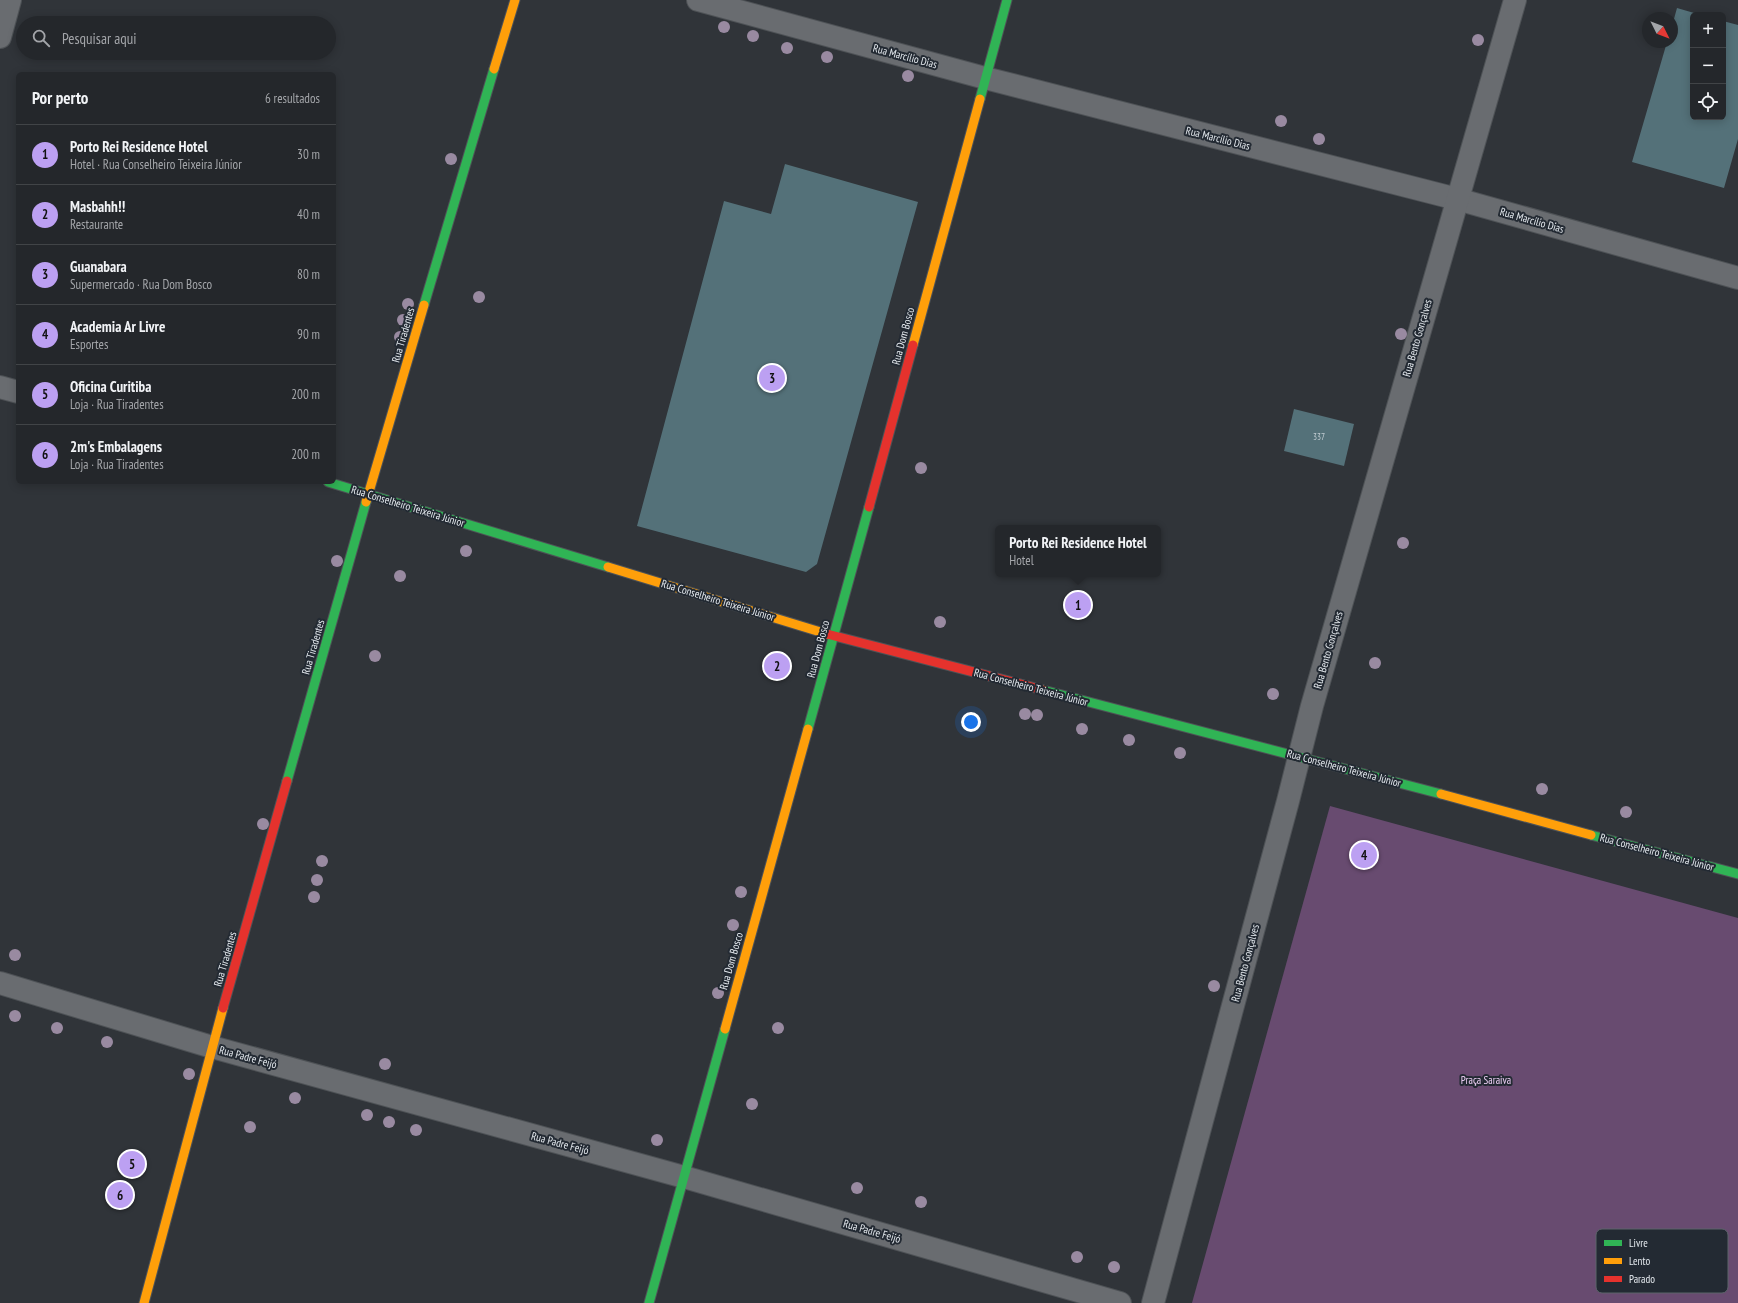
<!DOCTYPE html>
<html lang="pt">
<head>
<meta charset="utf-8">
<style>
  :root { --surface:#24272b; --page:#2c2f33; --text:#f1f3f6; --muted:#a3a5a9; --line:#414447; --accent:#bca0f2 }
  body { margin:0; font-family:"PT Sans Narrow",sans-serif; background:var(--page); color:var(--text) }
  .controls { position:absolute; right:12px; top:12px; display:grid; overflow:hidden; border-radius:6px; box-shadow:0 2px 10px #0003 }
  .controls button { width:36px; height:36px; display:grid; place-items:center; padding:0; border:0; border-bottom:1px solid var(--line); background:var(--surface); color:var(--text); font:20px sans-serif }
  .compass { position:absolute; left:1642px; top:12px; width:36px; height:36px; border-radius:50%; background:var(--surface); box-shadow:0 2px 10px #0003; rotate:132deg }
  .you { position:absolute; left:971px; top:722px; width:14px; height:14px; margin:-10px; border:3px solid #fff; border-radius:50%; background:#1a73e8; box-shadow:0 0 0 6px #1a73e833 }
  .badge { display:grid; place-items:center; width:26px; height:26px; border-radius:50%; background:var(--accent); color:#111; font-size:13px; font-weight:700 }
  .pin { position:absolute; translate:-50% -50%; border:2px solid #fff; box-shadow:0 1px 4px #0006 }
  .popup { position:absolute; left:995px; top:525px; width:166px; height:52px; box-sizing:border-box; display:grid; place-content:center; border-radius:6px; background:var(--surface); filter:drop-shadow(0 1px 3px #0005); font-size:13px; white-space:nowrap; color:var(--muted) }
  .popup b { font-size:15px; color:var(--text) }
  .popup::after { content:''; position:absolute; left:50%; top:100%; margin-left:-8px; border:8px solid transparent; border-top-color:var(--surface) }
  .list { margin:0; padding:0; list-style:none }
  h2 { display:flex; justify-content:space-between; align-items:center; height:52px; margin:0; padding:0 16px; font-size:17px }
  h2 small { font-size:13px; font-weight:400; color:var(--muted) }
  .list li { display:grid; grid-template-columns:26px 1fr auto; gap:12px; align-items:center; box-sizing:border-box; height:60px; padding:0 16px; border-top:1px solid var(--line) }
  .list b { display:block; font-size:15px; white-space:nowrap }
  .list p { margin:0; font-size:13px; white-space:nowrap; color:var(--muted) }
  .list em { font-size:13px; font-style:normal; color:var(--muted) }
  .icon { flex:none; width:22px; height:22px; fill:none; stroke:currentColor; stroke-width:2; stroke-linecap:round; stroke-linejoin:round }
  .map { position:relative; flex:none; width:1738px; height:1303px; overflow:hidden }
  .search { position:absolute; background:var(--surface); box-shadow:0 2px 10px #0003; left:16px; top:16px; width:320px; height:44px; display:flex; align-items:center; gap:10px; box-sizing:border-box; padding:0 14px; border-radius:22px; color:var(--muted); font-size:15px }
  .panel { position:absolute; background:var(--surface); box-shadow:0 2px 10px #0003; left:16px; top:72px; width:320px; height:412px; border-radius:6px }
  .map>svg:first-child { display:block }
  .green { fill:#684b70 }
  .building { fill:#547179 }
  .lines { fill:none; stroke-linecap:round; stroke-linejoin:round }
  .street-casing { stroke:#4e5256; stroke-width:24 }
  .fast-casing { stroke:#4e5256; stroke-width:11 }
  .slow-casing { stroke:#4e5256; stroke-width:11 }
  .jam-casing { stroke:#4e5256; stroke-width:11 }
  .street { stroke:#696c70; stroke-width:22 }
  .fast { stroke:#30b455; stroke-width:9 }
  .slow { stroke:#ff9f0a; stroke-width:9 }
  .jam { stroke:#e5322d; stroke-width:9 }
  .tree { fill:#998aa1 }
  .labels { text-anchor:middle; stroke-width:4; stroke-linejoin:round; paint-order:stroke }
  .number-label { font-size:9px; fill:#c1ccd2 }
  .street-label { font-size:11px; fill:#e5eaef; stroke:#232a33 }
  .park-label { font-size:11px; fill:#efd0f6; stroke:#232a33 }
  .key { fill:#232a33; stroke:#5d646b; stroke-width:1 }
  .key-label { font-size:11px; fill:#e5eaef }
</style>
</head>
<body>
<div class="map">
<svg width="1738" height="1303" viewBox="0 0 1738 1303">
  <rect width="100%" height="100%" fill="#303439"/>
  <!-- green -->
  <path class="green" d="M1330,806L1738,918V1303H1192Z"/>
  <!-- building -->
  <g class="building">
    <path d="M1677,8L1701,15H1693V117H1723V21L1738,25V139L1724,188L1632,162L1667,42H1672V26Z"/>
    <path d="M785,164L918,202L817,564L806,572L637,526L724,201L771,214Z"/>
    <path d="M1294,409L1354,424L1344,466L1284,451Z"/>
  </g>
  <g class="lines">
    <!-- street casing -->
    <g class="street-casing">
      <g id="street">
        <path d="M698,0L985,78L1457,199L1738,278"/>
        <path d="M0,37L10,0"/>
        <path d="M0,387L18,392"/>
        <path d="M0,983L212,1047L684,1177L1120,1303"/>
        <path d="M1153,1303L1288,801L1312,706L1515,0"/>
      </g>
    </g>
    <!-- fast casing -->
    <g class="fast-casing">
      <g id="fast">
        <path d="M980,99L1007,0"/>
        <path d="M424,305L494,69"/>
        <path d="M328,482L608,567"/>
        <path d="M1043,690L1441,794"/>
        <path d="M808,729L869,507"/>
        <path d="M287,781L366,502"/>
        <path d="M1591,835L1738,874"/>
        <path d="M649,1303L725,1029"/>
      </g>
    </g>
    <!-- slow casing -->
    <g class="slow-casing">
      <g id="slow">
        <path d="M494,69L515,0"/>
        <path d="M913,345L980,99"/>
        <path d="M366,502L424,305"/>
        <path d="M608,567L827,634"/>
        <path d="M1441,794L1591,835"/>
        <path d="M725,1029L808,729"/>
        <path d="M144,1303L223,1008"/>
      </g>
    </g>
    <!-- jam casing -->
    <g class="jam-casing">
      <g id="jam">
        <path d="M869,507L913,345"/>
        <path d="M827,634L1043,690"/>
        <path d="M223,1008L287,781"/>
      </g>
    </g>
    <!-- street -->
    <use href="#street" class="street"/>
    <!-- fast -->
    <use href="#fast" class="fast"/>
    <!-- slow -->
    <use href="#slow" class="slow"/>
    <!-- jam -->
    <use href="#jam" class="jam"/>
  </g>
  <!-- trees -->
  <g class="tree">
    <circle cx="724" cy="27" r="6"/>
    <circle cx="753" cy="36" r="6"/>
    <circle cx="1478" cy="40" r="6"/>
    <circle cx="787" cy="48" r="6"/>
    <circle cx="827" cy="57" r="6"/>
    <circle cx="908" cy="76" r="6"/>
    <circle cx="1281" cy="121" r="6"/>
    <circle cx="1319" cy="139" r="6"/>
    <circle cx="451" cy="159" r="6"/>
    <circle cx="479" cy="297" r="6"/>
    <circle cx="408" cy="304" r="6"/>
    <circle cx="403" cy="320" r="6"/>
    <circle cx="1401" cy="334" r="6"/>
    <circle cx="400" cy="337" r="6"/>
    <circle cx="921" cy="468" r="6"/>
    <circle cx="1403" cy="543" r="6"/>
    <circle cx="466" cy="551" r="6"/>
    <circle cx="337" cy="561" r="6"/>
    <circle cx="400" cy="576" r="6"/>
    <circle cx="940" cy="622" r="6"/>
    <circle cx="375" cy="656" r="6"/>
    <circle cx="1375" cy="663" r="6"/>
    <circle cx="1273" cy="694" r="6"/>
    <circle cx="1025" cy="714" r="6"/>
    <circle cx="1037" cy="715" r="6"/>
    <circle cx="1082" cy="729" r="6"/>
    <circle cx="1129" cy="740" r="6"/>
    <circle cx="1180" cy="753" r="6"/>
    <circle cx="1542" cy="789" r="6"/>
    <circle cx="1626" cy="812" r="6"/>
    <circle cx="263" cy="824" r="6"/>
    <circle cx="322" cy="861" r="6"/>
    <circle cx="317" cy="880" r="6"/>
    <circle cx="741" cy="892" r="6"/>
    <circle cx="314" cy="897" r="6"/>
    <circle cx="733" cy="925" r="6"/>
    <circle cx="15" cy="955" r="6"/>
    <circle cx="1214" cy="986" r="6"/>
    <circle cx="718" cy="993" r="6"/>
    <circle cx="15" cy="1016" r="6"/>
    <circle cx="57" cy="1028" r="6"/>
    <circle cx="778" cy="1028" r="6"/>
    <circle cx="107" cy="1042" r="6"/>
    <circle cx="385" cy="1064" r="6"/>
    <circle cx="189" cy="1074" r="6"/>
    <circle cx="295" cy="1098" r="6"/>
    <circle cx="752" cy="1104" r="6"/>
    <circle cx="367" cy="1115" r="6"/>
    <circle cx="389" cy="1122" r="6"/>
    <circle cx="250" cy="1127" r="6"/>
    <circle cx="416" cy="1130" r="6"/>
    <circle cx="657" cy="1140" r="6"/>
    <circle cx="857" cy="1188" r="6"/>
    <circle cx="921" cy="1202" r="6"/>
    <circle cx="1077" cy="1257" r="6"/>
    <circle cx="1114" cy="1267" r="6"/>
  </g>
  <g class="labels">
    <!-- number labels -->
    <g class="number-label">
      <text x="1319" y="440">337</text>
    </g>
    <!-- street labels -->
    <g class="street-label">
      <text transform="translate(905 56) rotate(15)" y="4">Rua Marcílio Dias</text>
      <text transform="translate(1218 138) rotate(14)" y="4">Rua Marcílio Dias</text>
      <text transform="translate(1532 220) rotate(16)" y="4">Rua Marcílio Dias</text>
      <text transform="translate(403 335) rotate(-74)" y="4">Rua Tiradentes</text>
      <text transform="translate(903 336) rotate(-75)" y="4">Rua Dom Bosco</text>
      <text transform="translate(1417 338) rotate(-74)" y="4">Rua Bento Gonçalves</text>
      <text transform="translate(408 506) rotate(17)" y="4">Rua Conselheiro Teixeira Júnior</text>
      <text transform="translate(718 600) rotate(17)" y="4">Rua Conselheiro Teixeira Júnior</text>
      <text transform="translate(313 647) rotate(-74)" y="4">Rua Tiradentes</text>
      <text transform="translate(818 649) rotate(-75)" y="4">Rua Dom Bosco</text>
      <text transform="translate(1328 650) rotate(-74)" y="4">Rua Bento Gonçalves</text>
      <text transform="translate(1031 687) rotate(15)" y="4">Rua Conselheiro Teixeira Júnior</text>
      <text transform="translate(1344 768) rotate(15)" y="4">Rua Conselheiro Teixeira Júnior</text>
      <text transform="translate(1657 852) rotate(15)" y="4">Rua Conselheiro Teixeira Júnior</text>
      <text transform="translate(225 959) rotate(-74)" y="4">Rua Tiradentes</text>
      <text transform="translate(731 961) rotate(-74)" y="4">Rua Dom Bosco</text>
      <text transform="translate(1245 963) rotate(-75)" y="4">Rua Bento Gonçalves</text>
      <text transform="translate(248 1057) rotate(15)" y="4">Rua Padre Feijó</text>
      <text transform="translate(560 1143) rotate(15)" y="4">Rua Padre Feijó</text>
      <text transform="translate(872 1231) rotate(16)" y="4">Rua Padre Feijó</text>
    </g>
    <!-- park labels -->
    <g class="park-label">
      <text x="1486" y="1084">Praça Saraiva</text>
    </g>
  </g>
  <!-- legend -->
  <rect x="1596" y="1229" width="132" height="64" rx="6" class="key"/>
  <rect x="1604" y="1240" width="18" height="6" fill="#30b455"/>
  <rect x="1604" y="1258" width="18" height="6" fill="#ff9f0a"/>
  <rect x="1604" y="1276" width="18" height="6" fill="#e5322d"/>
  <g class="key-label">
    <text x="1629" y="1247">Livre</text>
    <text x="1629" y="1265">Lento</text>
    <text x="1629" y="1283">Parado</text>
  </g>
</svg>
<div class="controls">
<button>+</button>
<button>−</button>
<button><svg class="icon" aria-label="locate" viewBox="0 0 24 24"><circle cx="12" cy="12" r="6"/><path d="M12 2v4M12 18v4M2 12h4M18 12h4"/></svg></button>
</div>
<svg class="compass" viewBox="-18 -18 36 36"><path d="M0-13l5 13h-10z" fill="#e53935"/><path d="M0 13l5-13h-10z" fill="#a3a5a9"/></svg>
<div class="you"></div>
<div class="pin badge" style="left:1078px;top:605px">1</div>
<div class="popup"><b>Porto Rei Residence Hotel</b>Hotel</div>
<div class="pin badge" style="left:777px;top:666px">2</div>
<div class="pin badge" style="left:772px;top:378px">3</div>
<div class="pin badge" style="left:1364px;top:855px">4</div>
<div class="pin badge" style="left:132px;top:1164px">5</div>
<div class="pin badge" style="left:120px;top:1195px">6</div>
<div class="search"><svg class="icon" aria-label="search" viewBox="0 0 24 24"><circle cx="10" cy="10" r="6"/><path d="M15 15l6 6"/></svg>Pesquisar aqui</div>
<section class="panel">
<h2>Por perto<small>6 resultados</small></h2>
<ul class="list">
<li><span class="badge">1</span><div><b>Porto Rei Residence Hotel</b><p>Hotel · Rua Conselheiro Teixeira Júnior</p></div><em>30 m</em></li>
<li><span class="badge">2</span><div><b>Masbahh!!</b><p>Restaurante</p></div><em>40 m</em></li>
<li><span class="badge">3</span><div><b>Guanabara</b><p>Supermercado · Rua Dom Bosco</p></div><em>80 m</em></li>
<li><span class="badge">4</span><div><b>Academia Ar Livre</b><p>Esportes</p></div><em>90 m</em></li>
<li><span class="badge">5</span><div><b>Oficina Curitiba</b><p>Loja · Rua Tiradentes</p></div><em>200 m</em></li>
<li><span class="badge">6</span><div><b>2m's Embalagens</b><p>Loja · Rua Tiradentes</p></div><em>200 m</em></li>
</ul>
</section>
</div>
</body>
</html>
